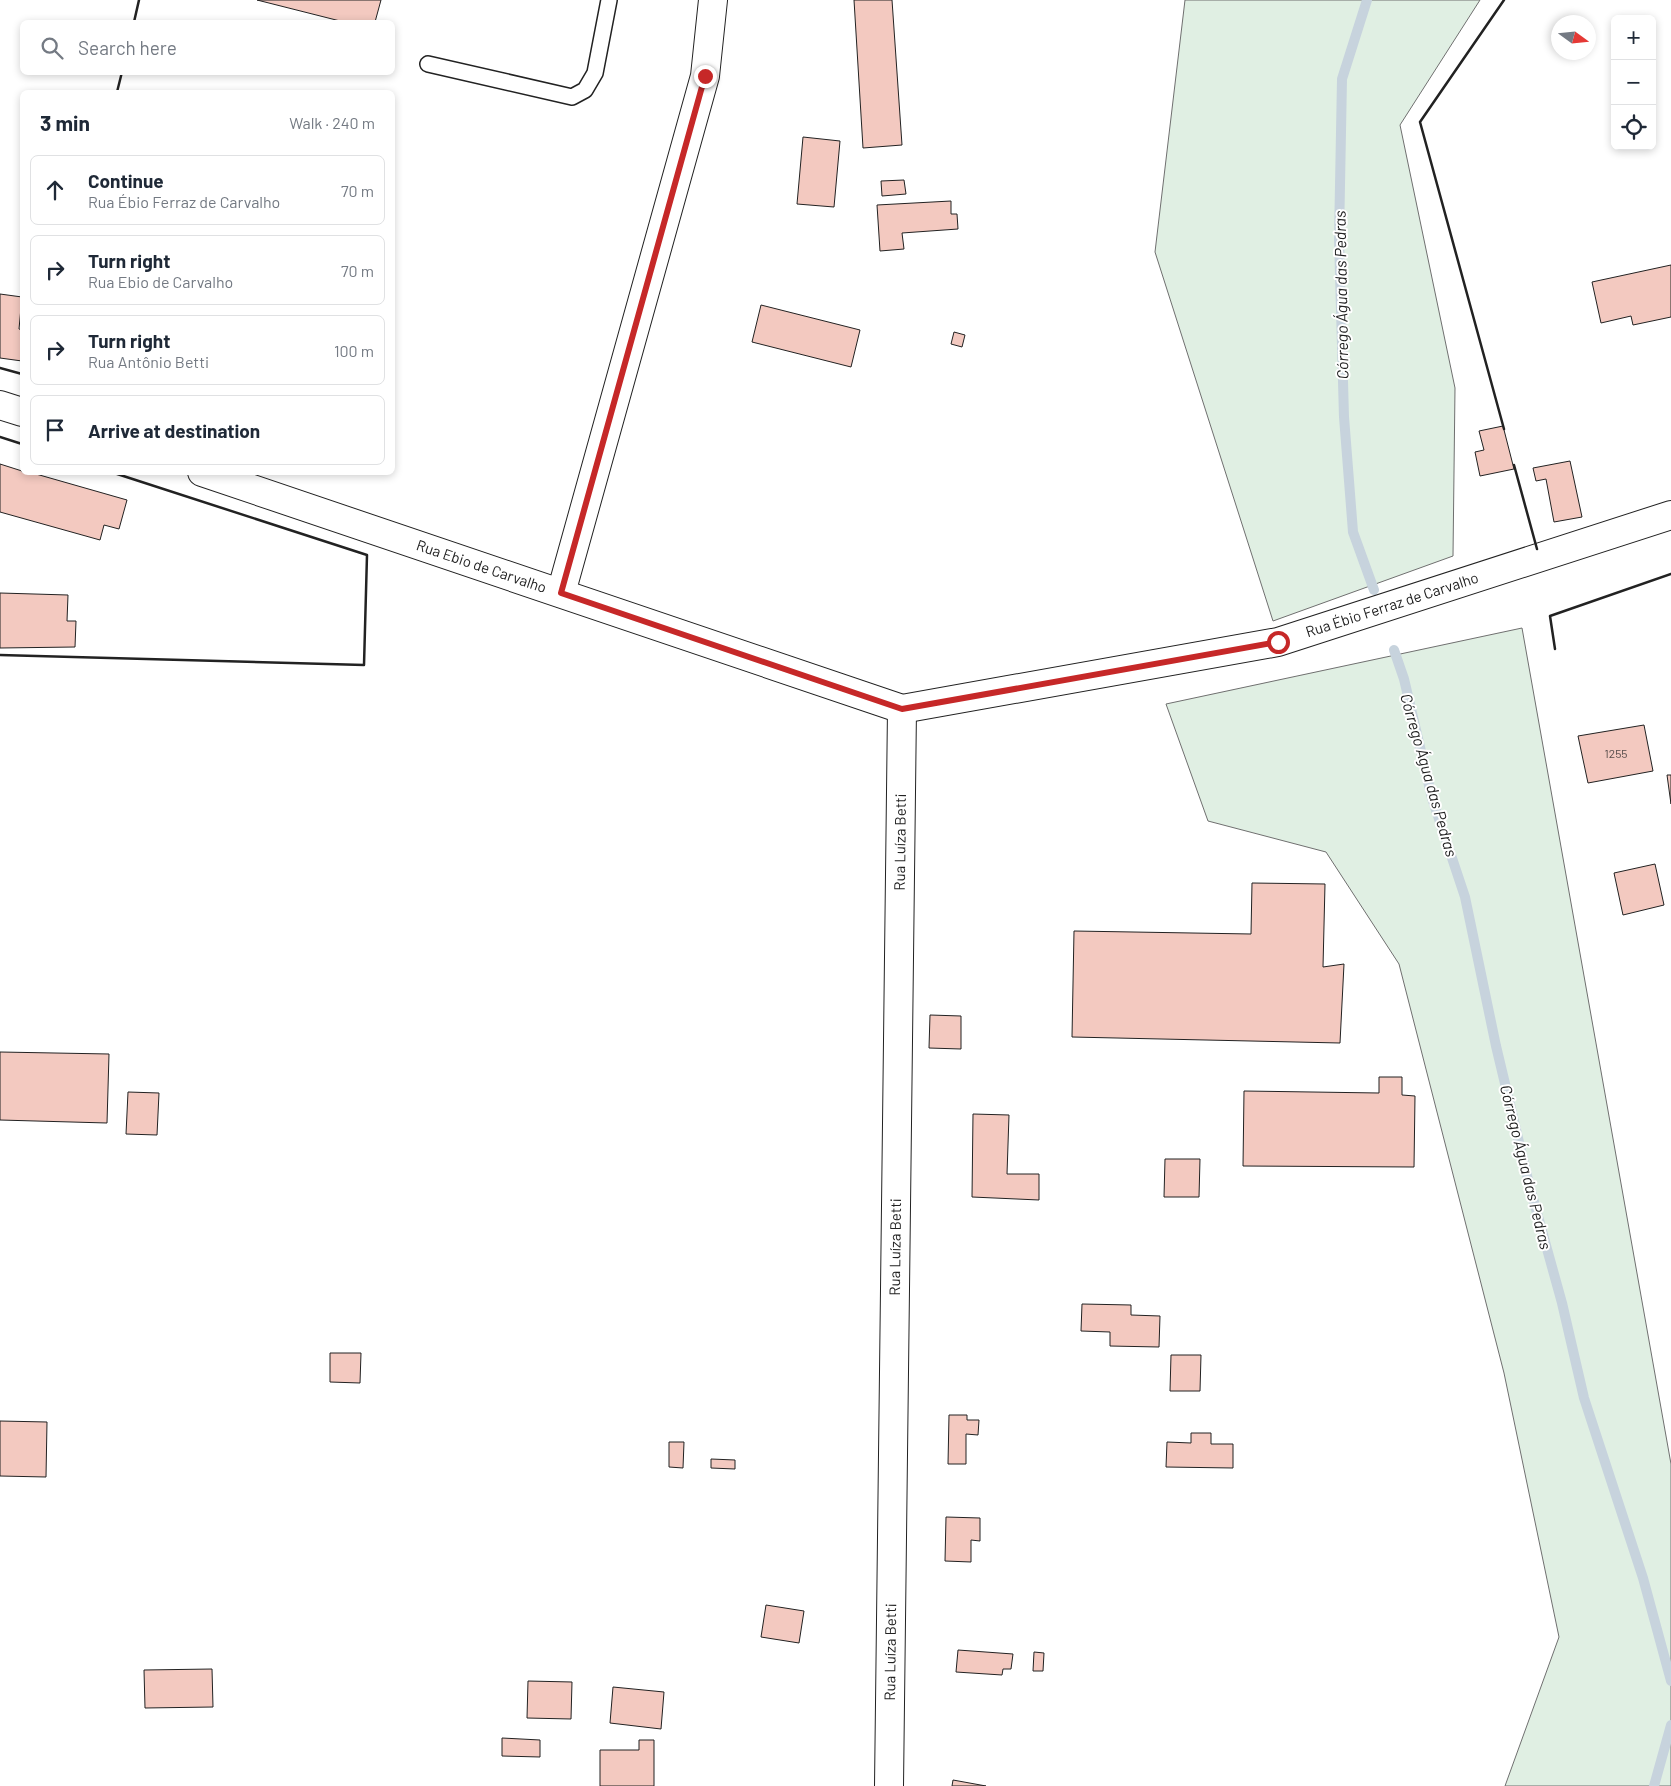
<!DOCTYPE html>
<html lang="en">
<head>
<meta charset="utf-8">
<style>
  :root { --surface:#fff; --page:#f6f6f7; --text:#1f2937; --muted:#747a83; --line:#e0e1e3 }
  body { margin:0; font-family:Barlow,sans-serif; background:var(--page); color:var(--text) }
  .controls { position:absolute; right:15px; top:15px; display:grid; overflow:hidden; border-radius:8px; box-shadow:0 2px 8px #0003 }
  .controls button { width:45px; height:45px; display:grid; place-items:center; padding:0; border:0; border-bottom:1px solid var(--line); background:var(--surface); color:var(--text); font:25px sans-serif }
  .compass { position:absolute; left:1551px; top:15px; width:45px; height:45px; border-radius:50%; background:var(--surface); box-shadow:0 2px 8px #0003; rotate:105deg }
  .stop { position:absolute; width:15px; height:15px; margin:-11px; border:4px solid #c62828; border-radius:50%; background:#fff }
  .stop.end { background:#c62828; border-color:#fff; box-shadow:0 1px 5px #0008 }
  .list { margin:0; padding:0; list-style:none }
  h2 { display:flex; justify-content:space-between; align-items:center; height:65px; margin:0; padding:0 20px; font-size:21px }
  h2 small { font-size:16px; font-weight:400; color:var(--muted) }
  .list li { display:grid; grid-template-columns:32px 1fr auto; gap:15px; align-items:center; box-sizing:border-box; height:70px; margin:0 10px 10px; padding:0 10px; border:1px solid var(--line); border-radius:8px }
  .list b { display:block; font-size:19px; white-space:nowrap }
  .list p { margin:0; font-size:16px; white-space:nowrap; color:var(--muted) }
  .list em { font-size:16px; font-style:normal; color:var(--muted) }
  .icon { flex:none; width:28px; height:28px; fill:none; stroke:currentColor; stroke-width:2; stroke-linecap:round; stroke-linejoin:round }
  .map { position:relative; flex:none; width:1671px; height:1786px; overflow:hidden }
  .search { position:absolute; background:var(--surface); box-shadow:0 2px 8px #0003; left:20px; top:20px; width:375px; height:55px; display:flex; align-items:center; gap:12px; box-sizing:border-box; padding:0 18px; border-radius:8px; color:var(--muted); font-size:19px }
  .panel { position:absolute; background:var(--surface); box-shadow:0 2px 8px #0003; left:20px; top:90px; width:375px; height:385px; border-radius:8px }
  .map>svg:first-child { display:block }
  .green { fill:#e0efe3; stroke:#6f6f6f }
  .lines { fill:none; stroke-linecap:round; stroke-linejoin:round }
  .stream { stroke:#c7d3dd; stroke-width:10 }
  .building { fill:#f3c9c0; stroke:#222 }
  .lane-casing { stroke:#222; stroke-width:18 }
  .street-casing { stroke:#222; stroke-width:30 }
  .lane { stroke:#fff; stroke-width:15 }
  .street { stroke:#fff; stroke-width:28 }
  .wall { stroke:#222; stroke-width:2.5 }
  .route { stroke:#c62828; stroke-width:6 }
  .labels { text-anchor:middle; stroke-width:4; stroke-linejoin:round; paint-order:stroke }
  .number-label { font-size:12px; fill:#564c4a }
  .street-label { font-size:15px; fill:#222; stroke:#fff }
  .water-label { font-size:16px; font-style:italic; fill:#222; stroke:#fff }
</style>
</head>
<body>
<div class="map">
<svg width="1671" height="1786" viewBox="0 0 1671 1786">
  <rect width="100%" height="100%" fill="#fff"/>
  <!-- green -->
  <g class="green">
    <path d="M1185,0H1480L1400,125L1455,388L1453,556L1273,621L1155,252Z"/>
    <path d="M1522,628L1671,1464V1786H1505L1559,1637L1504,1373L1399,964L1326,852L1208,821L1166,704Z"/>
  </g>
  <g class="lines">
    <!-- stream -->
    <g class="stream">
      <path d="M1367,0L1342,79L1339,238L1344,417L1353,532L1374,590"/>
      <path d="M1394,650L1404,679L1432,798L1465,897L1496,1046L1529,1184L1562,1303L1584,1398L1643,1578L1671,1681"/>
      <path d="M1654,1786L1671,1725"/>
    </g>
  </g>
  <!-- building -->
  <g class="building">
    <path d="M257,0H381L375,22H344Z"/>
    <path d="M854,0H892L902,145L863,148Z"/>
    <path d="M803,137L840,141L834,207L797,204Z"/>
    <path d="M904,180L906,194L882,196L881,181Z"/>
    <path d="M951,201V214H957L958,229L902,233L904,249L880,251L877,205Z"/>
    <path d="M1671,265V317L1633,325L1631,316L1601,323L1592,282Z"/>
    <path d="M0,294L22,297L19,329L22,330V361L0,358Z"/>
    <path d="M761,305L860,330L851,367L752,342Z"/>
    <path d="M954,332L965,335L962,347L951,344Z"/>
    <path d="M1503,426L1514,469L1480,476L1475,452L1484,450L1479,431Z"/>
    <path d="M1570,461L1582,517L1554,522L1546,479L1536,481L1533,468Z"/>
    <path d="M0,464L22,471V472H29L127,500L119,529L104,525L100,540L0,512Z"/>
    <path d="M0,593L68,595L67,621H76L75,647L0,648Z"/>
    <path d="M1644,725L1653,771L1588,783L1578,736Z"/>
    <path d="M1667,775H1671V804Z"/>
    <path d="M1655,864L1664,905L1623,915L1614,873Z"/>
    <path d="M1252,883L1325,884L1323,967L1344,964L1340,1043L1072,1037L1074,931L1251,934Z"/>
    <path d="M930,1015L961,1016V1049L929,1048Z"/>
    <path d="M0,1052L109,1054L107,1123L0,1120Z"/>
    <path d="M1379,1077H1402V1095L1415,1096L1414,1167L1243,1166L1244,1091L1379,1093Z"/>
    <path d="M128,1092L159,1093L157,1135L126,1134Z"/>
    <path d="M973,1114L1009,1115L1007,1174H1039V1200L972,1197Z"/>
    <path d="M1165,1159H1200L1199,1197H1164Z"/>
    <path d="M1082,1304L1131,1305V1315L1160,1316L1159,1347L1110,1346V1332L1081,1331Z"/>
    <path d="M330,1353H361L360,1383L330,1382Z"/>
    <path d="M1171,1355H1201L1200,1391H1170Z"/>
    <path d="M949,1415H967V1420H979L978,1435L966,1434V1464H948Z"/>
    <path d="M0,1421L47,1422L46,1477L0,1476Z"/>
    <path d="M1191,1433H1211V1444H1233V1468L1166,1467L1167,1442L1191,1443Z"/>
    <path d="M669,1442H684L683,1468L669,1467Z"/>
    <path d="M711,1459L735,1460V1469L711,1468Z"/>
    <path d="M946,1517L980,1518V1541L971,1540V1562L945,1561Z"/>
    <path d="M766,1605L804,1611L799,1643L761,1637Z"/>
    <path d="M958,1650L1013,1654L1011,1669H1003L1002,1675L956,1672Z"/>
    <path d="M1034,1652L1044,1653L1043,1671H1033Z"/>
    <path d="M212,1669L213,1707L145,1708L144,1670Z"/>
    <path d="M528,1681L572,1682L571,1719L527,1718Z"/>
    <path d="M613,1687L664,1692L661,1729L610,1723Z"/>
    <path d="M502,1738L540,1740V1757L502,1756Z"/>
    <path d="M639,1740H654V1786H600V1750H639Z"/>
    <path d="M953,1780L986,1786H952Z"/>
  </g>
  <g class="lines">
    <!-- lane casing -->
    <g class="lane-casing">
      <path id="lane" d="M428,64L572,97L585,90L595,73L609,0"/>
    </g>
    <!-- street casing -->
    <g class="street-casing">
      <g id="street">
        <path d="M0,405L22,412"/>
        <path id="s1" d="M202,472L902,709L1278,642L1671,515"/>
        <path d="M561,593L705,76L713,0"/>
        <path id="s2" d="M889,1786L902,709"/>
      </g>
    </g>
    <!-- lane -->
    <use href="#lane" class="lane"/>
    <!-- street -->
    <use href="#street" class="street"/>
    <!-- wall -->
    <g class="wall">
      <path d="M1504,0L1420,122L1504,429"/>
      <path d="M134,22L139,0"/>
      <path d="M117,92L122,72"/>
      <path d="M0,368L22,374"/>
      <path d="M0,437L22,444"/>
      <path d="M1514,465L1537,549"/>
      <path d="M1555,649L1550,616L1671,574"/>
      <path d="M0,655L364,665L367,555L111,472"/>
    </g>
  </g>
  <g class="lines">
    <!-- route -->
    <path class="route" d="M705,76L561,593L902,709L1278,642"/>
  </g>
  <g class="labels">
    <!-- number labels -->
    <g class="number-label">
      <text x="1616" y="758">1255</text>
    </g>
    <!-- street labels -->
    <g class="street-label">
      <text dy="5" stroke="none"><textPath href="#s1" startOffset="295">Rua Ebio de Carvalho</textPath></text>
      <text dy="5" stroke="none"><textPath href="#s1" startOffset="1241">Rua Ébio Ferraz de Carvalho</textPath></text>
      <text dy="5" stroke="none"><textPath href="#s2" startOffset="944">Rua Luíza Betti</textPath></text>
      <text dy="5" stroke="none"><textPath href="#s2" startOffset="539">Rua Luíza Betti</textPath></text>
      <text dy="5" stroke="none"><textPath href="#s2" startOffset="134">Rua Luíza Betti</textPath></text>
    </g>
    <!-- water labels -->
    <g class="water-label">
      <text transform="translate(1341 295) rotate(-91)" y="6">Córrego Água das Pedras</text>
      <text transform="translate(1429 775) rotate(74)" y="6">Córrego Água das Pedras</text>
      <text transform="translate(1526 1167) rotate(76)" y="6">Córrego Água das Pedras</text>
    </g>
  </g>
</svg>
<div class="controls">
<button>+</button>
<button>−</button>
<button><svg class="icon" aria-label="locate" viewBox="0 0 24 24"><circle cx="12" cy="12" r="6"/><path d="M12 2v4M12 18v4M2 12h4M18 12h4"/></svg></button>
</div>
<svg class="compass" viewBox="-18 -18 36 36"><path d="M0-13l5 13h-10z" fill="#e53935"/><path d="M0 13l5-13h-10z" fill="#747a83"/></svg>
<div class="stop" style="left:1278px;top:642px"></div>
<div class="stop end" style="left:705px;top:76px"></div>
<div class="search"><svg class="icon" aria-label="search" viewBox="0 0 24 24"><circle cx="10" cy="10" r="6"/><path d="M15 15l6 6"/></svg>Search here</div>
<section class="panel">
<h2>3 min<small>Walk · 240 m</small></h2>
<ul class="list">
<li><svg class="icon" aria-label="ahead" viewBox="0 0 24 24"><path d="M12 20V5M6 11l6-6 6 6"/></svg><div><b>Continue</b><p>Rua Ébio Ferraz de Carvalho</p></div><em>70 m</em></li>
<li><svg class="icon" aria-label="right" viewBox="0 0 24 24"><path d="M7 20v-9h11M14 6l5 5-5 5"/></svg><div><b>Turn right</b><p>Rua Ebio de Carvalho</p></div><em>70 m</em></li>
<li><svg class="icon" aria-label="right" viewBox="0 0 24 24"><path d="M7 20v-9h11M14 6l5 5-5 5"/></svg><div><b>Turn right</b><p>Rua Antônio Betti</p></div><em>100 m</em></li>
<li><svg class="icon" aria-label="arrive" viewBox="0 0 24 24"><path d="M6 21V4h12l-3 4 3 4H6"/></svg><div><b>Arrive at destination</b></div></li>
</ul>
</section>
</div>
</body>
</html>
